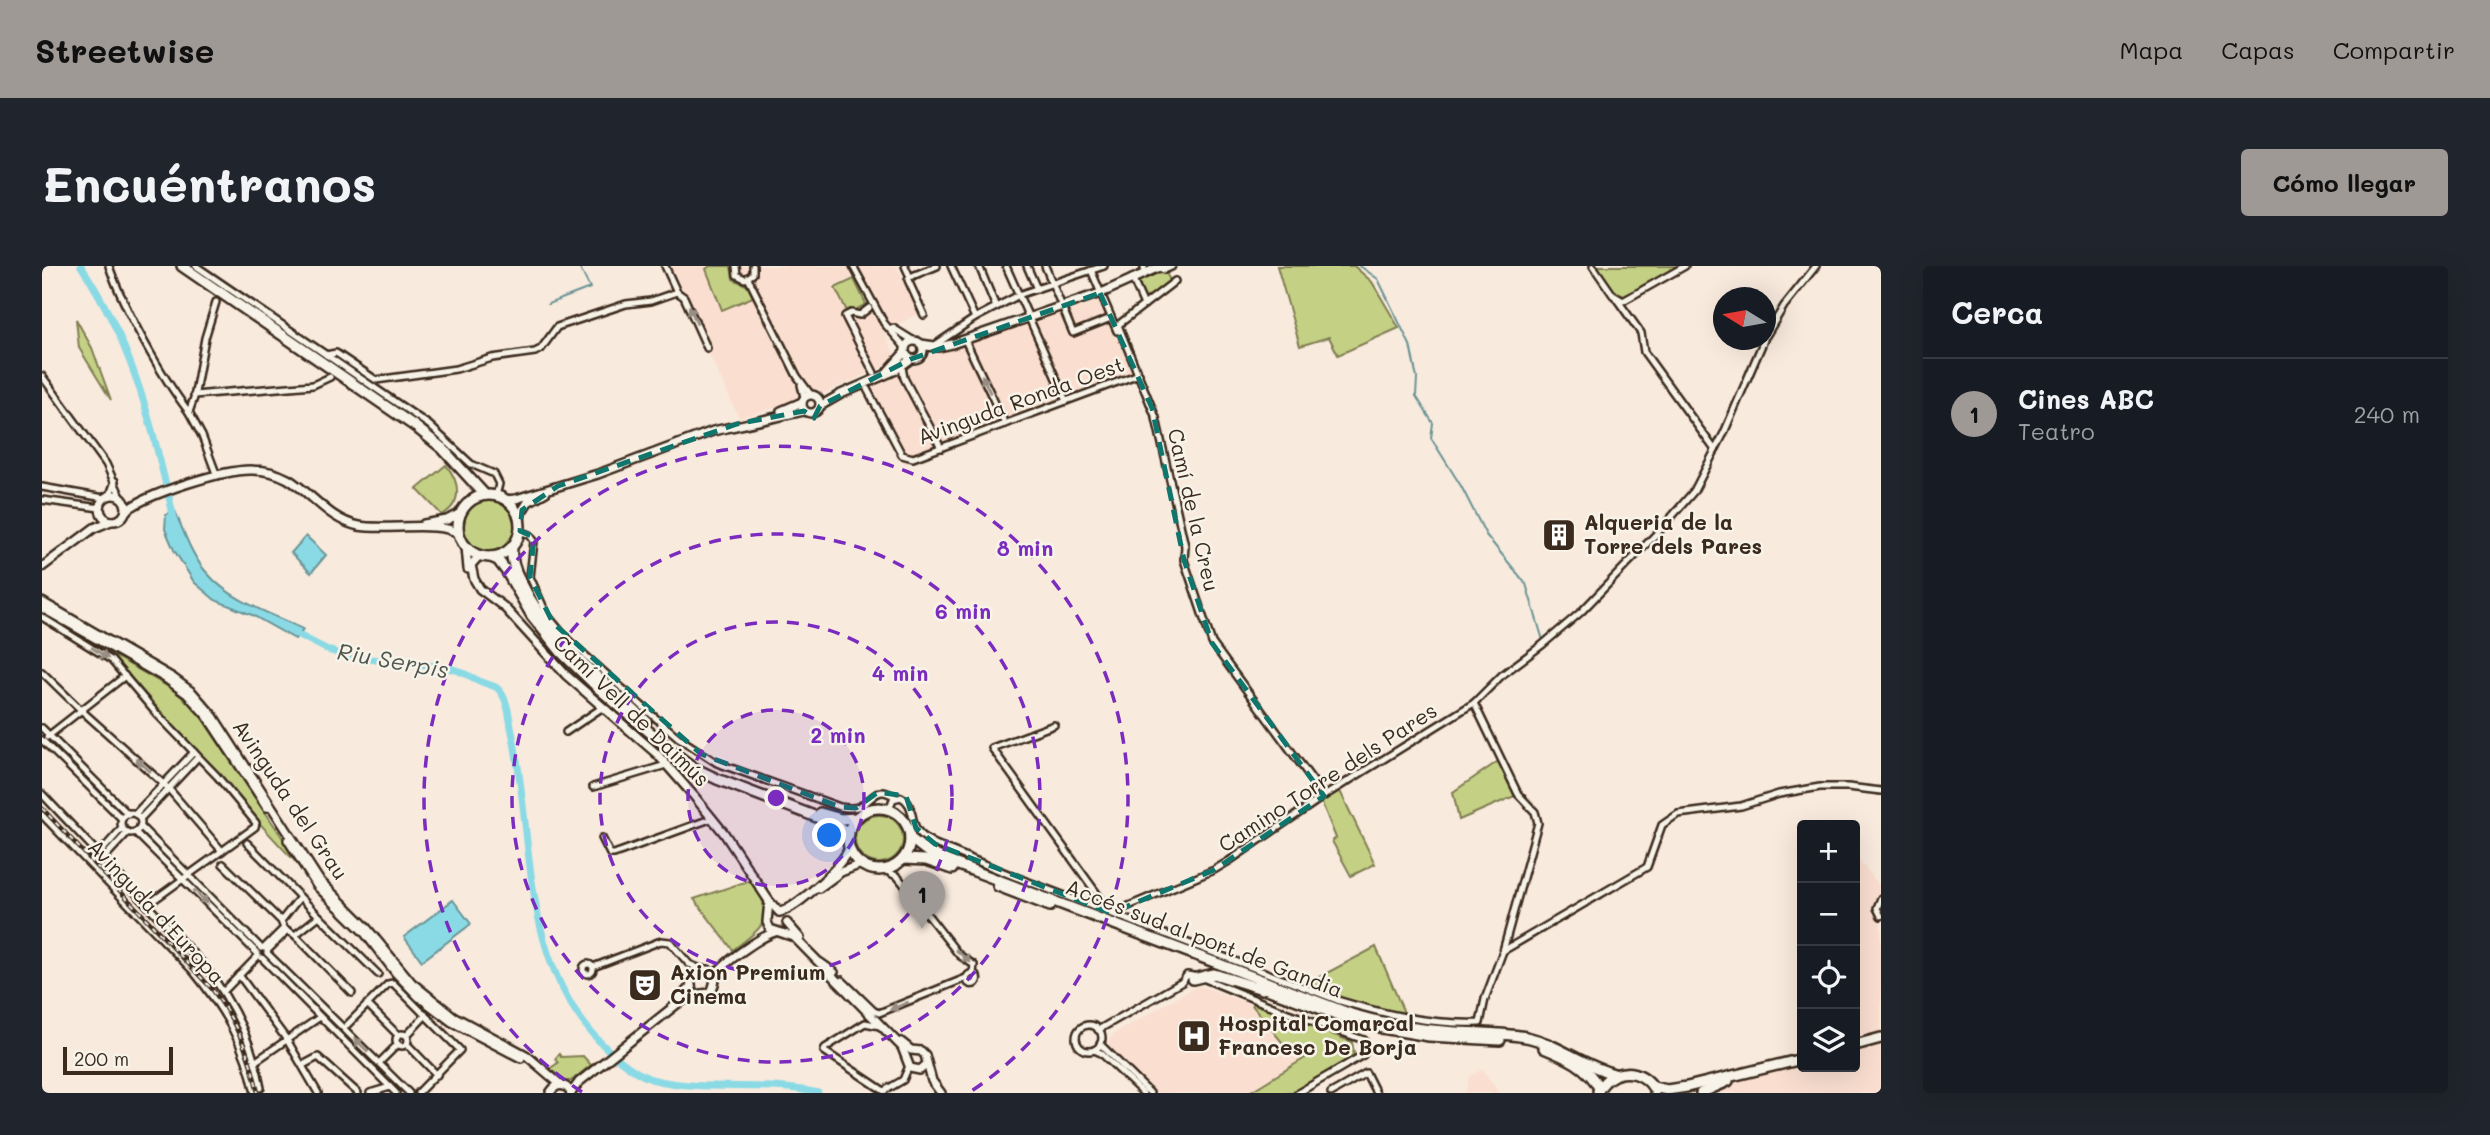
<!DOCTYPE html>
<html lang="es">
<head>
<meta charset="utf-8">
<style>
  :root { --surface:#171b24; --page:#20242c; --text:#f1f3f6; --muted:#9ea1a6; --line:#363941; --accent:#9f9995 }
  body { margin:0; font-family:Mali,sans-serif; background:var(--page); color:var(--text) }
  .controls { position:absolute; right:21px; bottom:21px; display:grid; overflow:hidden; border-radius:7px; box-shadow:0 7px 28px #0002 }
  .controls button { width:63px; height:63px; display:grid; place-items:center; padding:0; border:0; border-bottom:2px solid var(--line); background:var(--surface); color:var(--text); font:35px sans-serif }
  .compass { position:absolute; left:1671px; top:21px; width:63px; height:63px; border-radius:50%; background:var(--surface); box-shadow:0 7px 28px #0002; rotate:281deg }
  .scale { position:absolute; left:21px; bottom:18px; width:110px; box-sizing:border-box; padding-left:7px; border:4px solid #3b2a1e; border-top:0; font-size:19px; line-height:24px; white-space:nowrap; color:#3b2a1e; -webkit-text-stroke:5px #f7f3e8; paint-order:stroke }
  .you { position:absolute; left:788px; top:570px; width:24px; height:24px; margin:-18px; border:5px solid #fff; border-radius:50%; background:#1a73e8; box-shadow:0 0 0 10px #1a73e833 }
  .badge { display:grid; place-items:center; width:46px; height:46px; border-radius:50%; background:var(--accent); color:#111; font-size:23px; font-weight:700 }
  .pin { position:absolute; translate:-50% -58px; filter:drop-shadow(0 2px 4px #0008) }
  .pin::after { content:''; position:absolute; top:37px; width:24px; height:21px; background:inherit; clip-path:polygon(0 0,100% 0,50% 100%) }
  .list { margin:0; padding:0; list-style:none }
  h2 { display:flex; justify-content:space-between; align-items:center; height:91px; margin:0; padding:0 28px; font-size:30px }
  h2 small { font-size:23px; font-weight:400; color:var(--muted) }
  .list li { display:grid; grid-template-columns:46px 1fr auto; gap:21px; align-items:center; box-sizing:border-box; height:112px; padding:0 28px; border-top:2px solid var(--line) }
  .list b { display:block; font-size:26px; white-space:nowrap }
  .list p { margin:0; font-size:23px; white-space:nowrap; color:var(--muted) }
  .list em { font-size:23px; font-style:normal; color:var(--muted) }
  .icon { flex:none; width:38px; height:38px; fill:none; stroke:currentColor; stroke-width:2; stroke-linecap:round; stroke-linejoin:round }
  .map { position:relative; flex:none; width:1839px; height:827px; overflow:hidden; border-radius:7px }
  header { display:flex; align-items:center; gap:42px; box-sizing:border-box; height:98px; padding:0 35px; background:var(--accent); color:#111 }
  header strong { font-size:33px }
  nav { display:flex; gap:38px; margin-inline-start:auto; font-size:24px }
  .intro { display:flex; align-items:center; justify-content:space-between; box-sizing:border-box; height:168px; padding:0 42px }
  h1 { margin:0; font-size:49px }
  .button { padding:18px 32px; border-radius:7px; background:var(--accent); color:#111; font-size:24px; font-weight:700 }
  main { display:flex; gap:42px; padding:0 42px }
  aside { flex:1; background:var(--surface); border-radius:7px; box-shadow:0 7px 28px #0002 }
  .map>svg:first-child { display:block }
  .built { fill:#fadfd0 }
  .green { fill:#c4d185; stroke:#807e52; stroke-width:2 }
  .water { fill:#8adae5; stroke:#6a9495; stroke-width:2 }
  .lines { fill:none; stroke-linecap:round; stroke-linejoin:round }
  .stream { stroke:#6a9495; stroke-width:2 }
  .river { stroke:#8adae5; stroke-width:7 }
  .minor-casing { stroke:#3b2a1e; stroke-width:10 }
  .major-casing { stroke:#3b2a1e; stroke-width:12 }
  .highway-casing { stroke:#3b2a1e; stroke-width:14 }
  .minor { stroke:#f7f3e8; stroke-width:5 }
  .major { stroke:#f7f3e8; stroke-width:7 }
  .highway { stroke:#f7f3e8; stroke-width:9 }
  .rail-casing { stroke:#3b2a1e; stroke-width:4.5 }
  .rail { stroke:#f7f3e8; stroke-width:2; stroke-dasharray:5; stroke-linecap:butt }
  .oneway { fill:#998e83 }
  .marked { fill:none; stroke:#0f766e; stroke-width:5; stroke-dasharray:14 9; stroke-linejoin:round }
  .ring { fill:none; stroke:#7b2cbf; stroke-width:3.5; stroke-dasharray:12 9 }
  .labels { text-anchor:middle; stroke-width:5; stroke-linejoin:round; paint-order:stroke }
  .street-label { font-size:21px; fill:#3b2a1e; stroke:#f7f3e8 }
  .poi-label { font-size:21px; font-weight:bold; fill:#3b2a1e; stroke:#f7f3e8; text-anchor:start }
  .water-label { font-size:23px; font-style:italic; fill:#4f5650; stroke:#f7f3e8 }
  .centre { fill:#7b2cbf; stroke:#f7f3e8; stroke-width:3.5 }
  .ring-label { font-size:21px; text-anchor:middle; font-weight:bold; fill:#7b2cbf; stroke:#f7f3e8; stroke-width:5; stroke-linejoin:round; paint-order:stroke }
</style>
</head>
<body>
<header>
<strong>Streetwise</strong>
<nav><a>Mapa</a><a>Capas</a><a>Compartir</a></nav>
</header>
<div class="intro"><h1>Encuéntranos</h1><a class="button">Cómo llegar</a></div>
<main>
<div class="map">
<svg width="1839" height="827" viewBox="0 0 1839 827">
  <rect width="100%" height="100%" fill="#f8eadd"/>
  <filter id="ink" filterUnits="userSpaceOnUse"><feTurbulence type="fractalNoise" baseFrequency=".0143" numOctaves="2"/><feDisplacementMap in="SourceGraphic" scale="14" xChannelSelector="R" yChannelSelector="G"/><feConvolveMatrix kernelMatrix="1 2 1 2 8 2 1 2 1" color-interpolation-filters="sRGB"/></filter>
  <g filter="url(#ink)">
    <!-- built -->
    <g class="built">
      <path d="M618,0H804L812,13L793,23L806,47L812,53L828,45L838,57L855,94L781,128L769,126L757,128L746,138L697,152L643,37L628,25Z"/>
      <path d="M813,0H855L878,47L854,59L848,57L832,37Z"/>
      <path d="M1059,34L1076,62L1097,112L863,198L823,122L891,88Z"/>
      <path d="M1813,588L1839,622V827H1668L1708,810L1760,795V801H1813Z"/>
      <path d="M1160,720L1210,739L1247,785L1253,781L1263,792L1206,827H1113L1070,785L1066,780L1067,774L1073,767L1153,721Z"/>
      <path d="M1441,803L1457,827H1423L1428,810Z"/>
    </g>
    <!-- green -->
    <g class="green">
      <path d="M668,0H689L691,13L706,20L711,31L680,44L664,3Z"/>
      <path d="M1235,0H1312L1330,16L1357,62L1296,89L1287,71L1258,80Z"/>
      <path d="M1554,0H1640L1584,31L1573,26Z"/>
      <path d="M1115,4L1124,7L1129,16L1103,35L1094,13Z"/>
      <path d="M812,13L824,38L815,43L817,48L806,47L793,22Z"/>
      <path d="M34,53L50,82L69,134L37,82Z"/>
      <path d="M404,199C418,216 421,237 400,249L375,223Z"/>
      <circle cx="448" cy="260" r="26"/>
      <path d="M74,391L130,423L153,442L263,605C228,572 198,534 166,498C135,463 103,429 73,393Z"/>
      <path d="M1458,494L1475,529L1417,554L1411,526Z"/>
      <path d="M1297,523L1333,598L1309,610L1290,575L1294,572L1279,535Z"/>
      <circle cx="837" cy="573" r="24"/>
      <path d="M709,614C734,652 725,658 691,684L652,633Z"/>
      <path d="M1334,681L1363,749L1311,737L1262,719Z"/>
      <path d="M1211,737L1310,776L1312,787L1309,791L1250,827H1206L1263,792L1253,781L1247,785L1210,739Z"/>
      <path d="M517,788L519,791L541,790L549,799L529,815H522L507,803L516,797L513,793Z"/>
    </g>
    <!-- water -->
    <g class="water">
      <path d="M130,244L133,245C142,266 150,291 166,308C189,335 230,348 261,363L253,373L210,349L173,334L152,316L132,284L123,263L124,249Z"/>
      <path d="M264,270L284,289L269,307L249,287Z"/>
      <path d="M411,634L429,658L380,695L362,671Z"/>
    </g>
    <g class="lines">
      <!-- stream -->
      <g class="stream">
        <path d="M1318,0L1336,13L1368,79L1375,112L1374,130L1391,157L1389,172L1419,220L1444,269L1484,318L1503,381"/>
        <path d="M506,38L548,22L537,0"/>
      </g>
      <!-- river -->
      <g class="river">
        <path d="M39,0C93,82 109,158 132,252"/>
        <path d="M249,365L286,384L301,389C337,396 377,396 411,403C421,406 431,412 440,416C444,418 451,419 455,422C465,430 467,449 469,461C493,568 476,691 558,776C572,790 590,806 609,813C663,827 721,814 776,827"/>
      </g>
      <!-- minor casing -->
      <g class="minor-casing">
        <g id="minor">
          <path d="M67,0C82,43 119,110 147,146"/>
          <path d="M154,0L387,159L429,198L452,208L457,218L454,230"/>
          <path d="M623,0L635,26L642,31L665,82"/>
          <path d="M694,0L695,9L703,13L711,8V0"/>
          <path d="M811,0L842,57L863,81"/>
          <path d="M863,0L868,11L866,14L882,49"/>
          <path d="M909,0L933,52"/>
          <path d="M937,0L954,41"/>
          <path d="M964,0L1024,135"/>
          <path d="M985,0L995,23"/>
          <path d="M1003,0L1031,67L1069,52"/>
          <path d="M1551,0L1571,29L1581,35L1643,0"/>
          <path d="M1102,3V0"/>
          <path d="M1049,4L1075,65"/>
          <path d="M868,11L895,0"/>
          <path d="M706,12L755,110L769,129"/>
          <path d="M1090,12L1102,39"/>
          <path d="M1574,32L1599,67L1602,86L1673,184"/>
          <path d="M174,36L163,72L152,132L147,146L160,170L175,210"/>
          <path d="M827,42L818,49L809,47L803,50L832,107"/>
          <path d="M1076,59L1114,152L1143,280L1142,294L1170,377L1282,530"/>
          <path d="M1076,59L1133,15"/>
          <path d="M851,62L872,75"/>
          <path d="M1724,70L1742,40L1774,0"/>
          <path d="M923,74L963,158"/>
          <path d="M879,77L893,79L933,52L979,28L1062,0"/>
          <path d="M284,89L294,87L334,114L414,103L450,92L493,86L499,83L515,61L584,38L609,35L635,26"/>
          <path d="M860,101L862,112L899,182"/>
          <path d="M0,110L64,198L79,231"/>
          <path d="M759,119L762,131"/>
          <path d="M825,123L860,189L871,192L1097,108"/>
          <path d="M152,129L271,119L288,111"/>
          <path d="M0,221L62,232"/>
          <path d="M68,229L73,215"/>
          <path d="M0,234L58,242"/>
          <path d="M478,265L488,269L492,275L488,311L505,349L526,374L609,448L637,472L675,497L798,541C804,542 810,543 816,541C833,534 833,518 853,531"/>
          <path d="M0,351L69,394L113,446L175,510L214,557L213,561L105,639"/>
          <path d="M0,406L39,444L126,522L180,585"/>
          <path d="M1012,459L950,482L1069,647"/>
          <path d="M0,462L86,548"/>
          <path d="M524,466L561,441"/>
          <path d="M5,471L83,410"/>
          <path d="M0,474L80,553"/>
          <path d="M551,521L624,499"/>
          <path d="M0,528L162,699C190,735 211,777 219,822"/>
          <path d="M847,544L851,533L859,531C872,538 868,550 874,562C878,570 886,574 893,578L971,610L1295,734C1341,748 1389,759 1438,757L1443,733L1461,685L1496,557L1493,546L1476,528L1432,437"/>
          <circle cx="89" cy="557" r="10"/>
          <path d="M93,548L152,486"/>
          <path d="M0,549L151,705C182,743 203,779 213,827"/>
          <path d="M98,553L156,491"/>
          <path d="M98,560L219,682"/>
          <path d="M93,566L215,687"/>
          <path d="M560,572L568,588H572L671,552"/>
          <path d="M205,577L258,631"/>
          <path d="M57,588L81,561"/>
          <path d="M62,592L86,566"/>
          <path d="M181,598L239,655L242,662L253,669L277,650L258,631L239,655"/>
          <path d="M843,604L856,611L917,689L932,699L931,707"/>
          <path d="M1839,632L1835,642L1839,650"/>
          <path d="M1070,647L1172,604L1187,595L1282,530L1432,437L1460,409L1500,379L1539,346L1620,262L1652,225L1682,167L1722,74"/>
          <path d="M277,650L336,708"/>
          <path d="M253,669L310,727"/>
          <path d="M222,682L242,662"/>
          <path d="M225,685L245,665"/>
          <path d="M1461,685L1605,601L1620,559L1636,548L1699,540L1737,528L1778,521H1806L1839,525"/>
          <path d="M225,687L367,827"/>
          <path d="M220,692L354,827"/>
          <path d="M779,696L793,706"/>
          <circle cx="546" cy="703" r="5"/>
          <path d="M551,701L619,675L628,676L647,698L659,703"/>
          <circle cx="930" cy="713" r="5.5"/>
          <path d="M197,709L245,774L276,827"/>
          <path d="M1163,713L1246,747L1322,774L1325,782L1321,789L1256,827"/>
          <path d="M800,714L832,745L837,747L924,712"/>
          <path d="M182,725L216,690"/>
          <path d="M325,738L356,769"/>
          <circle cx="1047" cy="772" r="13"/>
          <path d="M838,760L823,757L783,782L782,785L842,825L861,814L867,800"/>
          <path d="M302,762L346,718L351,717L418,784L376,827"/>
          <path d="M1056,764L1140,716L1145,709L1151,710V713"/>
          <circle cx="360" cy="774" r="6"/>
          <path d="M365,769L384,749"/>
          <path d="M365,778L395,809"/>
          <path d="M1058,778L1108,827"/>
          <path d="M1052,784L1059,787L1101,827"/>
          <path d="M214,795L278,751"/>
          <path d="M337,797L356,778"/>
          <path d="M261,799L276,791L316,827"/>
          <path d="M328,827L348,821"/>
          <path d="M1289,827L1324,807L1334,827"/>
        </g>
      </g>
      <!-- major casing -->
      <g class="major-casing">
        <g id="major">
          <path d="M1116,0L1122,3L1129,0"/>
          <circle cx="872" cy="84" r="9"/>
          <path d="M881,80L897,81L910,78L1064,25L1117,1"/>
          <path d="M846,105L863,86"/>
          <circle cx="769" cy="138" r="9"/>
          <path d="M778,140L799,128L854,104L869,93"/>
          <path d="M739,145L760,136"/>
          <circle cx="71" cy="242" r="13"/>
          <path d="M463,234L474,233L556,208L671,165L762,145"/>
          <path d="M84,245C104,228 183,203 210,204C222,204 235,207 246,213C271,228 287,254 317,260C341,265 401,254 417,268"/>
          <path d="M477,250L486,236L504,226"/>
          <path d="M382,258L405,254L419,247"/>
          <path d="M424,281L426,303"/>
          <path d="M437,290L429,299L432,313L438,323L462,341L524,409L615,488L652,530L682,567L727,635L737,646"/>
          <path d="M0,301L52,262L69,255"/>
          <path d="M0,336L131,412L150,426L171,450L277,614L323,660L370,717L411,750L484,789L519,819"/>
          <path d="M0,342L123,412L145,428L165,450L225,541"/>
          <path d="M246,574L275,620L323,667L354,707L377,731L410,756L479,792"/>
          <path d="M777,622L799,606L819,598"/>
          <path d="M727,635L725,656L728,663L752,671L860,781L868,802L878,804L884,799"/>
          <path d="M738,646C755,642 803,598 807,581"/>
          <path d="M745,657L758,672"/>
          <path d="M650,725L648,713L655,704H666L673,713"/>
          <path d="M637,733L648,721"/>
          <path d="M859,776L869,784L879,785L883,789L890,815L899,827"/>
          <path d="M508,827C514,817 524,817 529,827"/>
          <path d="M529,827L537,816L635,738L651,729L668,727C674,720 671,713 676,706C684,695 720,670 733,666"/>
        </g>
      </g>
      <!-- highway casing -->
      <g class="highway-casing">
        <g id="highway">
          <path d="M140,0L374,161L400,182L443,229"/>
          <circle cx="447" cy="260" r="31"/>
          <path d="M470,280C468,293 473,305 479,316C507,375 557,411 604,455"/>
          <path d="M449,291L456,294L465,306L490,350L519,386L555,421L632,487L652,502L675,513L793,558L807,568"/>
          <circle cx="837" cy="573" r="31"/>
          <path d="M778,547L799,553L814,552"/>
          <path d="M868,572L883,584L906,595L1309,748C1343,758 1378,764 1414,766C1437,767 1461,767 1484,771C1516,778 1541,800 1572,808"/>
          <path d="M861,593L884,594L910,603"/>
          <path d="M956,620L1008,640"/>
          <path d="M1151,713L1172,708L1220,723"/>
          <path d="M1214,719L1313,755"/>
          <path d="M1340,762L1387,770L1458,774"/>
          <path d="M1813,779L1839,772"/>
          <path d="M1502,782C1524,791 1546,800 1557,822"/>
          <path d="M1611,821L1625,824L1645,821L1760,793"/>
          <path d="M1556,825C1568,801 1601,800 1613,825"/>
          <path d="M1659,827L1686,815"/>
        </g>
      </g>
      <!-- minor -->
      <use href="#minor" class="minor"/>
      <!-- major -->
      <use href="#major" class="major"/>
      <!-- highway -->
      <use href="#highway" class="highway"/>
      <!-- rail casing -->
      <g class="rail-casing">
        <path id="rail" d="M0,542L170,723C194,755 208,788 216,827"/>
      </g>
      <!-- rail -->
      <use href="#rail" class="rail"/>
    </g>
    <!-- one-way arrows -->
    <defs><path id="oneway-solid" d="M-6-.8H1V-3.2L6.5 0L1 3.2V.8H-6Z" transform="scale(1.75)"/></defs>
    <g class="oneway">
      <use href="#oneway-solid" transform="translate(651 49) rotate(-114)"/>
      <use href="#oneway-solid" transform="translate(944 118) rotate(-115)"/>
      <use href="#oneway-solid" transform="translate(58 387) rotate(33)"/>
      <use href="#oneway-solid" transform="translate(101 499) rotate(-138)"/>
      <use href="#oneway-solid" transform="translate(159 631) rotate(45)"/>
      <use href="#oneway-solid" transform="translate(921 690) rotate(41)"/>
      <use href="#oneway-solid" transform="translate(857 740) rotate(157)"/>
      <use href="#oneway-solid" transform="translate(319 779) rotate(-136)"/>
    </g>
  </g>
  <!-- marked area -->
  <path class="marked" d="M1058,27L1110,142L1142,294L1170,377L1282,530L1172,604L1069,647L893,578L874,562L864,530L836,526L814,542L798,541L659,488L511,357L488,311L492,271L478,265L480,244L516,220L695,158L762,145L772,152L778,140L869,93Z"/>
  <!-- distance rings -->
  <circle cx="734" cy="532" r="88" fill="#7b2cbf" fill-opacity=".12"/>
  <g class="ring">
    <circle cx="734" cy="532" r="88"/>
    <circle cx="734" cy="532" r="176"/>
    <circle cx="734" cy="532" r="264"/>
    <path d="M540 826A352 352 0 1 1 928 826"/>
  </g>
  <!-- icons -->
  <defs>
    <g id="building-square" transform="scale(1.75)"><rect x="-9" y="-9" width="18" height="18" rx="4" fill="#3b2a1e" stroke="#f7f3e8"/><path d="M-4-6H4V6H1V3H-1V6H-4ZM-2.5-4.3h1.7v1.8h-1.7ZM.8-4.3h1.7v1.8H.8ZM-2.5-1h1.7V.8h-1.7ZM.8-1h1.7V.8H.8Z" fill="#fff"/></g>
    <g id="theatre-square" transform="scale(1.75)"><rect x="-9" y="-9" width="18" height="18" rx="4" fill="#3b2a1e" stroke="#f7f3e8"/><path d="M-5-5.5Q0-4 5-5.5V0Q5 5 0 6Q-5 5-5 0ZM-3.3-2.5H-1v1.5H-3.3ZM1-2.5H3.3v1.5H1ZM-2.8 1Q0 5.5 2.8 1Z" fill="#fff"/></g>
    <g id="hospital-square" transform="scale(1.75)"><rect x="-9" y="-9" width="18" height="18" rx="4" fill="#3b2a1e" stroke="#f7f3e8"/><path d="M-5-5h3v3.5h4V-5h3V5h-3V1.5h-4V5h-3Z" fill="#fff"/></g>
  </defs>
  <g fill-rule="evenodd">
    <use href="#building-square" x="1517" y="269"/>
    <use href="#theatre-square" x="603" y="719"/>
    <use href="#hospital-square" x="1152" y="770"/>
  </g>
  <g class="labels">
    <!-- street labels -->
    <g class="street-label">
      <text transform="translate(979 135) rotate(-20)" y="7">Avinguda Ronda Oest</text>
      <text transform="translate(1151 244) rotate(77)" y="7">Camí de la Creu</text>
      <text transform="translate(589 445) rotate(44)" y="7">Camí Vell de Daimús</text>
      <text transform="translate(1286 512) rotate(-33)" y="7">Camino Torre dels Pares</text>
      <text transform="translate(248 534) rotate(56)" y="7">Avinguda del Grau</text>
      <text transform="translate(114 646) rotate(47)" y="7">Avinguda d'Europa</text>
      <text transform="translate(1162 673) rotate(21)" y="7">Accés sud al port de Gandia</text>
    </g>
    <!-- poi labels -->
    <g class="poi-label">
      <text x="1542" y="264">Alqueria de la<tspan x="1542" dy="24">Torre dels Pares</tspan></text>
      <text x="628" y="714">Axion Premium<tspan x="628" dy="24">Cinema</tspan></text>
      <text x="1176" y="765">Hospital Comarcal<tspan x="1176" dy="24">Francesc De Borja</tspan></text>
    </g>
    <!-- water labels -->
    <g class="water-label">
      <text transform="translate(351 395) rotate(10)" y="8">Riu Serpis</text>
    </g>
  </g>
  <circle cx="734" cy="532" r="10" class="centre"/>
  <g class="ring-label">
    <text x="983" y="290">8 min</text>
    <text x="921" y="353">6 min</text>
    <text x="858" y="415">4 min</text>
    <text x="796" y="477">2 min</text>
  </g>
</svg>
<div class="controls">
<button>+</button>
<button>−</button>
<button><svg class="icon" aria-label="locate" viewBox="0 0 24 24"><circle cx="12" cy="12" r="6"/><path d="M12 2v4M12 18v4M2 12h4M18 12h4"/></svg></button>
<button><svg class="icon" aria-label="layers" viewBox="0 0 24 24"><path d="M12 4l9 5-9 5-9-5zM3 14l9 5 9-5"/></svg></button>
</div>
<svg class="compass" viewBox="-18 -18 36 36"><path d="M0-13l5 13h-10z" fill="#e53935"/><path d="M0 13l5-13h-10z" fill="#9ea1a6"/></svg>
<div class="scale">200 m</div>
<div class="you"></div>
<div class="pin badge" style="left:880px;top:663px">1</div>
</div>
<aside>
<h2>Cerca<small></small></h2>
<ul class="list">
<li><span class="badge">1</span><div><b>Cines ABC</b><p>Teatro</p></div><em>240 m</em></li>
</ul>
</aside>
</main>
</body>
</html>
